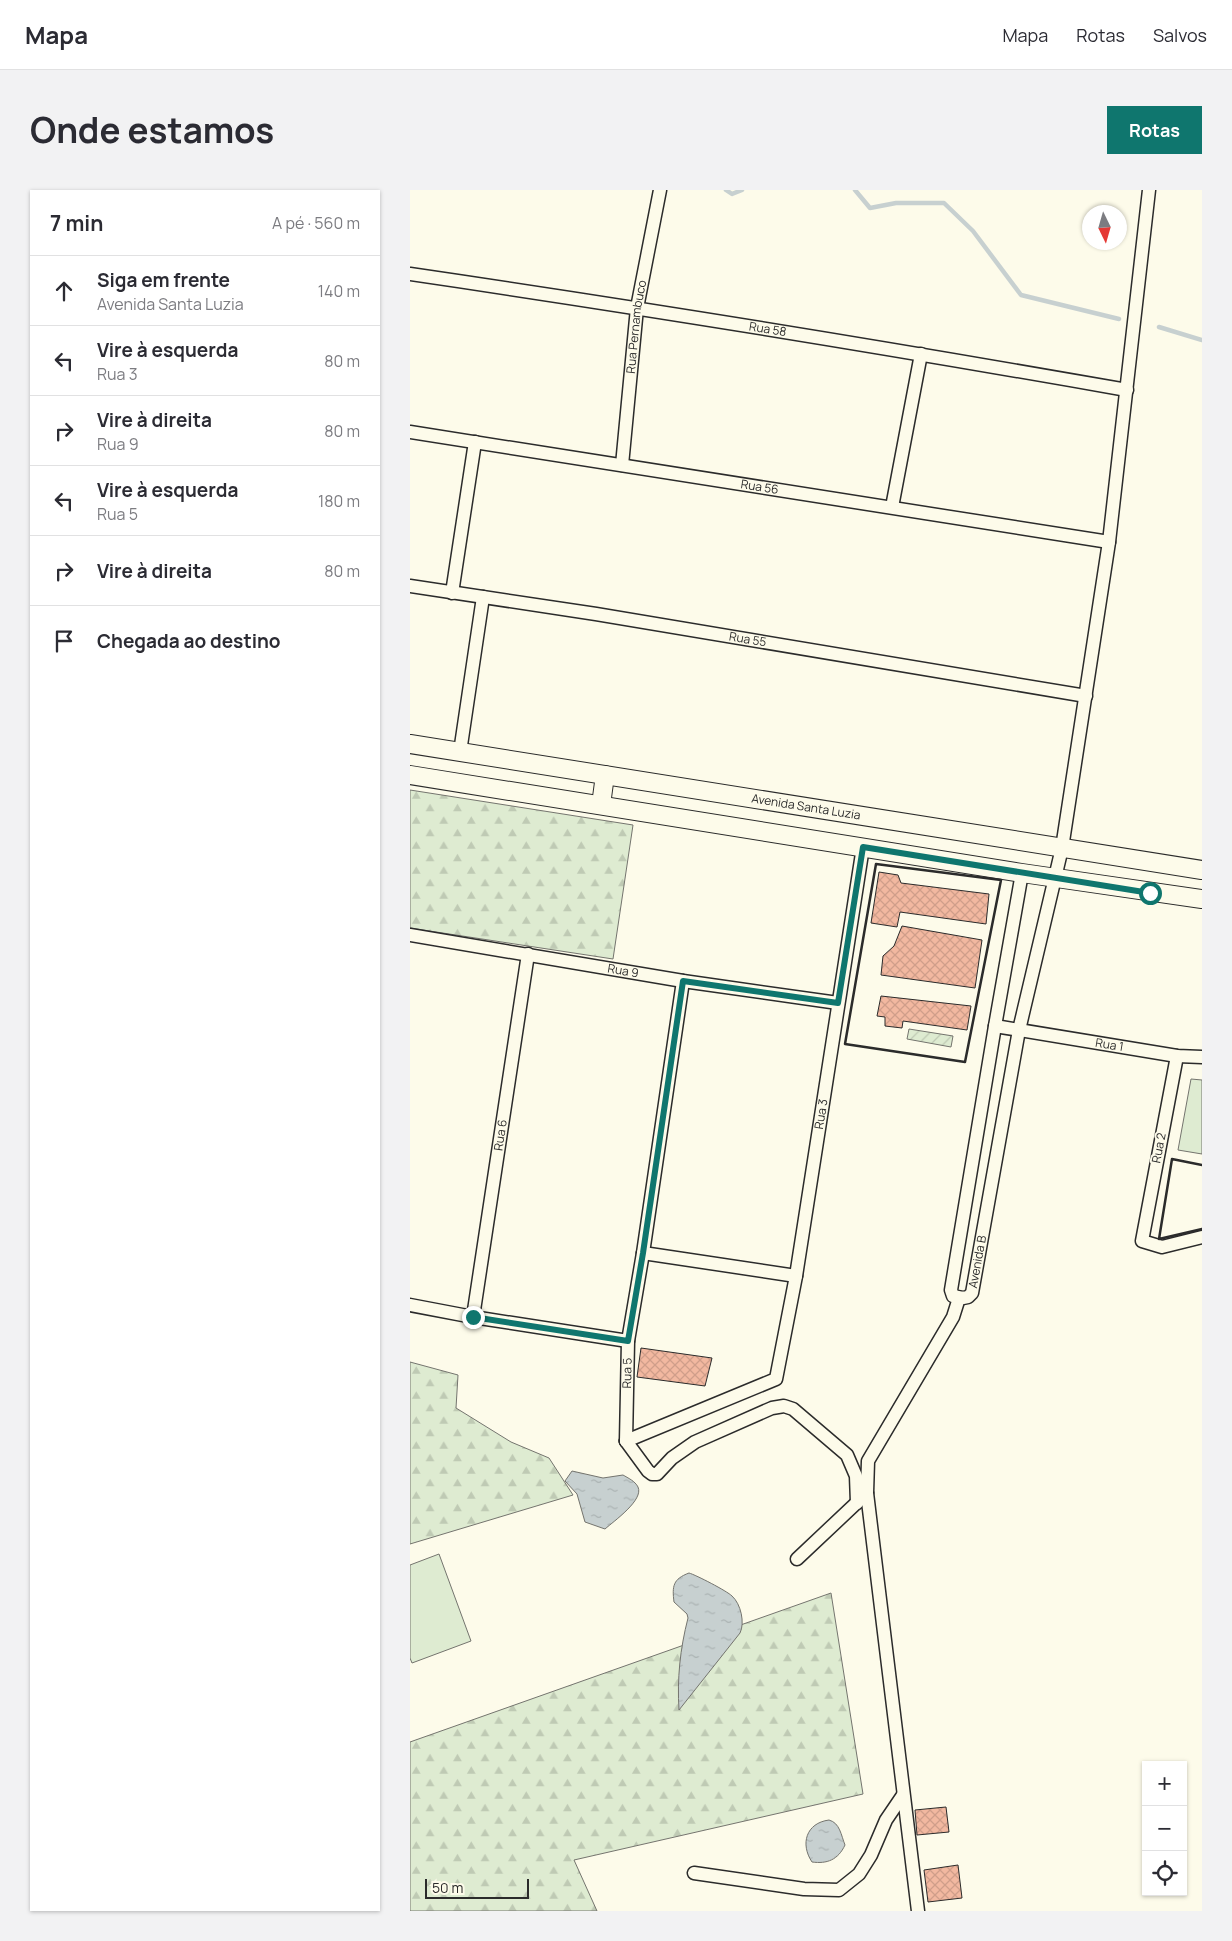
<!DOCTYPE html>
<html lang="pt">
<head>
<meta charset="utf-8">
<style>
  :root { --surface:#fff; --page:#f2f2f3; --text:#2b2b33; --muted:#7c7c81; --line:#e1e1e2; --accent:#0f766e }
  body { margin:0; font-family:Manrope,sans-serif; background:var(--page); color:var(--text) }
  .controls { position:absolute; right:15px; bottom:15px; display:grid; overflow:hidden; border-radius:0px; box-shadow:0 1px 4px #0004 }
  .controls button { width:45px; height:45px; display:grid; place-items:center; padding:0; border:0; border-bottom:1px solid var(--line); background:var(--surface); color:var(--text); font:25px sans-serif }
  .compass { position:absolute; left:672px; top:15px; width:45px; height:45px; border-radius:50%; background:var(--surface); box-shadow:0 1px 4px #0004; rotate:175deg }
  .scale { position:absolute; left:15px; bottom:12px; width:104px; box-sizing:border-box; padding-left:5px; border:2px solid #2b2b2b; border-top:0; font-size:14px; line-height:18px; white-space:nowrap; color:#2b2b2b; -webkit-text-stroke:4px #fdfbea; paint-order:stroke }
  .stop { position:absolute; width:15px; height:15px; margin:-11px; border:4px solid #0f766e; border-radius:50%; background:#fff }
  .stop.end { background:#0f766e; border-color:#fff; box-shadow:0 1px 5px #0008 }
  .list { margin:0; padding:0; list-style:none }
  h2 { display:flex; justify-content:space-between; align-items:center; height:65px; margin:0; padding:0 20px; font-size:21px }
  h2 small { font-size:16px; font-weight:400; color:var(--muted) }
  .list li { display:grid; grid-template-columns:32px 1fr auto; gap:15px; align-items:center; box-sizing:border-box; height:70px; padding:0 20px; border-top:1px solid var(--line) }
  .list b { display:block; font-size:19px; white-space:nowrap }
  .list p { margin:0; font-size:16px; white-space:nowrap; color:var(--muted) }
  .list em { font-size:16px; font-style:normal; color:var(--muted) }
  .icon { flex:none; width:28px; height:28px; fill:none; stroke:currentColor; stroke-width:2; stroke-linecap:round; stroke-linejoin:round }
  .map { position:relative; flex:none; width:792px; height:1721px; overflow:hidden; border-radius:0px }
  header { display:flex; align-items:center; gap:30px; box-sizing:border-box; height:70px; padding:0 25px; background:var(--surface); border-bottom:1px solid var(--line) }
  header strong { font-size:24px }
  nav { display:flex; gap:28px; margin-inline-start:auto; font-size:18px }
  .intro { display:flex; align-items:center; justify-content:space-between; box-sizing:border-box; height:120px; padding:0 30px }
  h1 { margin:0; font-size:35px }
  .button { padding:12px 22px; border-radius:0px; background:var(--accent); color:#fff; font-size:18px; font-weight:700 }
  main { display:flex; gap:30px; padding:0 30px }
  aside { flex:1; background:var(--surface); border-radius:0px; box-shadow:0 1px 4px #0004 }
  .map>svg:first-child { display:block }
  .forest { fill:url(#forest-firs); stroke:#74746e }
  .garden { fill:url(#garden-furrows); stroke:#74746e }
  .pitch { fill:#deebd1; stroke:#74746e }
  .water { fill:url(#water-ripples); stroke:#74746e }
  .lines { fill:none; stroke-linecap:round; stroke-linejoin:round }
  .stream { stroke:#c7d0d0; stroke-width:4.5 }
  .building { fill:url(#building-cross-hatch); stroke:#2b2b2b }
  .street-casing { stroke:#2b2b2b; stroke-width:15 }
  .secondary-casing { stroke:#2b2b2b; stroke-width:20 }
  .street { stroke:#fdfbea; stroke-width:12 }
  .secondary { stroke:#fdfbea; stroke-width:18 }
  .wall { stroke:#2b2b2b; stroke-width:2.5 }
  .route { stroke:#0f766e; stroke-width:6 }
  .labels { text-anchor:middle; stroke-width:4; stroke-linejoin:round; paint-order:stroke }
  .street-label { font-size:12px; fill:#2b2b2b; stroke:#fdfbea }
</style>
</head>
<body>
<header>
<strong>Mapa</strong>
<nav><a>Mapa</a><a>Rotas</a><a>Salvos</a></nav>
</header>
<div class="intro"><h1>Onde estamos</h1><a class="button">Rotas</a></div>
<main>
<aside>
<h2>7 min<small>A pé · 560 m</small></h2>
<ul class="list">
<li><svg class="icon" aria-label="ahead" viewBox="0 0 24 24"><path d="M12 20V5M6 11l6-6 6 6"/></svg><div><b>Siga em frente</b><p>Avenida Santa Luzia</p></div><em>140 m</em></li>
<li><svg class="icon" aria-label="left" viewBox="0 0 24 24"><path d="M17 20v-9H6M10 6l-5 5 5 5"/></svg><div><b>Vire à esquerda</b><p>Rua 3</p></div><em>80 m</em></li>
<li><svg class="icon" aria-label="right" viewBox="0 0 24 24"><path d="M7 20v-9h11M14 6l5 5-5 5"/></svg><div><b>Vire à direita</b><p>Rua 9</p></div><em>80 m</em></li>
<li><svg class="icon" aria-label="left" viewBox="0 0 24 24"><path d="M17 20v-9H6M10 6l-5 5 5 5"/></svg><div><b>Vire à esquerda</b><p>Rua 5</p></div><em>180 m</em></li>
<li><svg class="icon" aria-label="right" viewBox="0 0 24 24"><path d="M7 20v-9h11M14 6l5 5-5 5"/></svg><div><b>Vire à direita</b></div><em>80 m</em></li>
<li><svg class="icon" aria-label="arrive" viewBox="0 0 24 24"><path d="M6 21V4h12l-3 4 3 4H6"/></svg><div><b>Chegada ao destino</b></div></li>
</ul>
</aside>
<div class="map">
<svg width="792" height="1721" viewBox="0 0 792 1721">
  <defs>
    <pattern id="forest-firs" width="22" height="20" patternUnits="userSpaceOnUse" patternTransform="scale(1.25)"><rect width="22" height="20" fill="#deebd1"/><path d="M5 1l3.5 6h-7zM16 11l3.5 6h-7z" fill="#bfcab4"/></pattern>
    <pattern id="garden-furrows" width="10" height="10" patternUnits="userSpaceOnUse" patternTransform="scale(1.25)"><rect width="10" height="10" fill="#deebd1"/><path d="M-1 1l2-2M0 10L10 0M9 11l2-2" fill="none" stroke="#bfcab4"/></pattern>
    <pattern id="water-ripples" width="26" height="14" patternUnits="userSpaceOnUse" patternTransform="scale(1.25)"><rect width="26" height="14" fill="#c7d0d0"/><path d="M2 4q2-2 4 0t4 0M15 11q2-2 4 0t4 0" fill="none" stroke="#abb3b3"/></pattern>
    <pattern id="building-cross-hatch" width="8" height="8" patternUnits="userSpaceOnUse" patternTransform="scale(1.25)"><rect width="8" height="8" fill="#f2b8a0"/><path d="M0 0l8 8M0 8l8-8" fill="none" stroke="#d09e8a"/></pattern>
  </defs>
  <rect width="100%" height="100%" fill="#fdfbea"/>
  <!-- forest -->
  <g class="forest">
    <path d="M0,600L223,635L203,769L0,738Z"/>
    <path d="M0,1172L48,1185L46,1218L101,1252L139,1268L163,1305L0,1354Z"/>
    <path d="M421,1403L453,1604L164,1670L187,1721H0V1552Z"/>
  </g>
  <!-- garden -->
  <path class="garden" d="M499,839L543,846L541,857L497,849Z"/>
  <!-- pitch -->
  <g class="pitch">
    <path d="M781,889L792,890V964L768,960Z"/>
    <path d="M29,1364L61,1451L2,1473L0,1468V1375Z"/>
  </g>
  <!-- water -->
  <g class="water">
    <path d="M162,1281L193,1288L213,1285C218,1288 225,1291 228,1297C234,1310 204,1331 195,1339L175,1332L167,1304L155,1291Z"/>
    <path d="M279,1383C286,1385 317,1401 322,1406C331,1414 335,1433 330,1443L269,1520C267,1489 270,1459 278,1428L277,1424L264,1412C262,1396 263,1389 279,1383Z"/>
    <path d="M419,1630C430,1633 431,1645 435,1655C428,1670 417,1674 402,1672C390,1654 396,1633 419,1630Z"/>
  </g>
  <g class="lines">
    <!-- stream -->
    <g class="stream">
      <path d="M316,0L322,4L332,0"/>
      <path d="M445,0L460,18L486,13H534L563,41L611,105L709,129"/>
      <path d="M749,137L792,150"/>
    </g>
  </g>
  <!-- building -->
  <g class="building">
    <path d="M469,682L488,685L491,693L579,704L576,734L490,722L487,737L461,733Z"/>
    <path d="M492,736L572,750L565,798L471,785L473,766L484,756Z"/>
    <path d="M471,806L561,816L557,840L493,831L492,838L475,836V827L467,826Z"/>
    <path d="M231,1158L302,1168L295,1196L227,1187Z"/>
    <path d="M536,1617L539,1642L507,1645L505,1620Z"/>
    <path d="M548,1675L552,1708L518,1712L514,1680Z"/>
  </g>
  <g class="lines">
    <!-- street casing -->
    <g class="street-casing">
      <g id="street">
        <path id="s1" d="M0,84C239,119 478,158 717,200"/>
        <path id="s2" d="M0,242L699,352"/>
        <path id="s3" d="M212,275L227,118L250,0"/>
        <path d="M482,317L511,164"/>
        <path id="s4" d="M0,396L186,424L676,506"/>
        <path d="M42,403L65,252"/>
        <path d="M50,562L73,407"/>
        <path id="s5" d="M612,683L585,836L541,1100L543,1106L553,1108L558,1107L562,1103L609,840L652,658L699,352L739,0"/>
        <path id="s6" d="M0,745L273,791L428,813"/>
        <path id="s7" d="M585,836L767,866L792,867"/>
        <path d="M767,866L732,1051L752,1057L792,1047"/>
        <path d="M233,1063L386,1086"/>
        <path d="M0,1115L63,1127L218,1151"/>
        <path id="s8" d="M63,1127L118,764"/>
        <path id="s9" d="M216,1251L366,1189L386,1086L453,657"/>
        <path id="s10" d="M216,1251L218,1151L233,1063L273,791"/>
        <path d="M216,1251L238,1281L242,1284H247L262,1268L285,1252L362,1218L374,1216L383,1219L437,1265L446,1286L447,1313"/>
        <path d="M457,1303L508,1721"/>
        <path d="M387,1369L457,1303L458,1271L543,1127L549,1108"/>
        <path d="M284,1683L394,1699L429,1700L449,1684L461,1665L476,1630L493,1605"/>
      </g>
    </g>
    <!-- secondary casing -->
    <g class="secondary-casing">
      <g id="secondary">
        <path id="s11" d="M0,554L792,680"/>
        <path d="M0,585L612,683L792,709"/>
        <path d="M191,615L195,585"/>
      </g>
    </g>
    <!-- street -->
    <use href="#street" class="street"/>
    <!-- secondary -->
    <use href="#secondary" class="secondary"/>
    <!-- wall -->
    <g class="wall">
      <path d="M466,674L591,690L555,872L435,854Z"/>
      <path d="M792,975L762,969L749,1049L792,1039"/>
    </g>
  </g>
  <g class="lines">
    <!-- route -->
    <path class="route" d="M63,1127L218,1151L233,1063L273,791L428,813L453,657L740,703"/>
  </g>
  <g class="labels">
    <!-- street labels -->
    <g class="street-label">
      <text dy="4" stroke="none"><textPath href="#s3" startOffset="139">Rua Pernambuco</textPath></text>
      <text dy="4" stroke="none"><textPath href="#s1" startOffset="362">Rua 58</textPath></text>
      <text dy="4" stroke="none"><textPath href="#s2" startOffset="354">Rua 56</textPath></text>
      <text dy="4" stroke="none"><textPath href="#s4" startOffset="342">Rua 55</textPath></text>
      <text dy="4" stroke="none"><textPath href="#s11" startOffset="401">Avenida Santa Luzia</textPath></text>
      <text dy="4" stroke="none"><textPath href="#s6" startOffset="216">Rua 9</textPath></text>
      <text dy="4" stroke="none"><textPath href="#s7" startOffset="116">Rua 1</textPath></text>
      <text dy="4" stroke="none"><textPath href="#s9" startOffset="431">Rua 3</textPath></text>
      <text dy="4" stroke="none"><textPath href="#s8" startOffset="184">Rua 6</textPath></text>
      <text transform="translate(749 958) rotate(-79)" y="4">Rua 2</text>
      <text dy="4" stroke="none"><textPath href="#s5" startOffset="482">Avenida B</textPath></text>
      <text dy="4" stroke="none"><textPath href="#s10" startOffset="68">Rua 5</textPath></text>
    </g>
  </g>
</svg>
<div class="controls">
<button>+</button>
<button>−</button>
<button><svg class="icon" aria-label="locate" viewBox="0 0 24 24"><circle cx="12" cy="12" r="6"/><path d="M12 2v4M12 18v4M2 12h4M18 12h4"/></svg></button>
</div>
<svg class="compass" viewBox="-18 -18 36 36"><path d="M0-13l5 13h-10z" fill="#e53935"/><path d="M0 13l5-13h-10z" fill="#7c7c81"/></svg>
<div class="scale">50 m</div>
<div class="stop" style="left:740px;top:703px"></div>
<div class="stop end" style="left:63px;top:1127px"></div>
</div>
</main>
</body>
</html>
